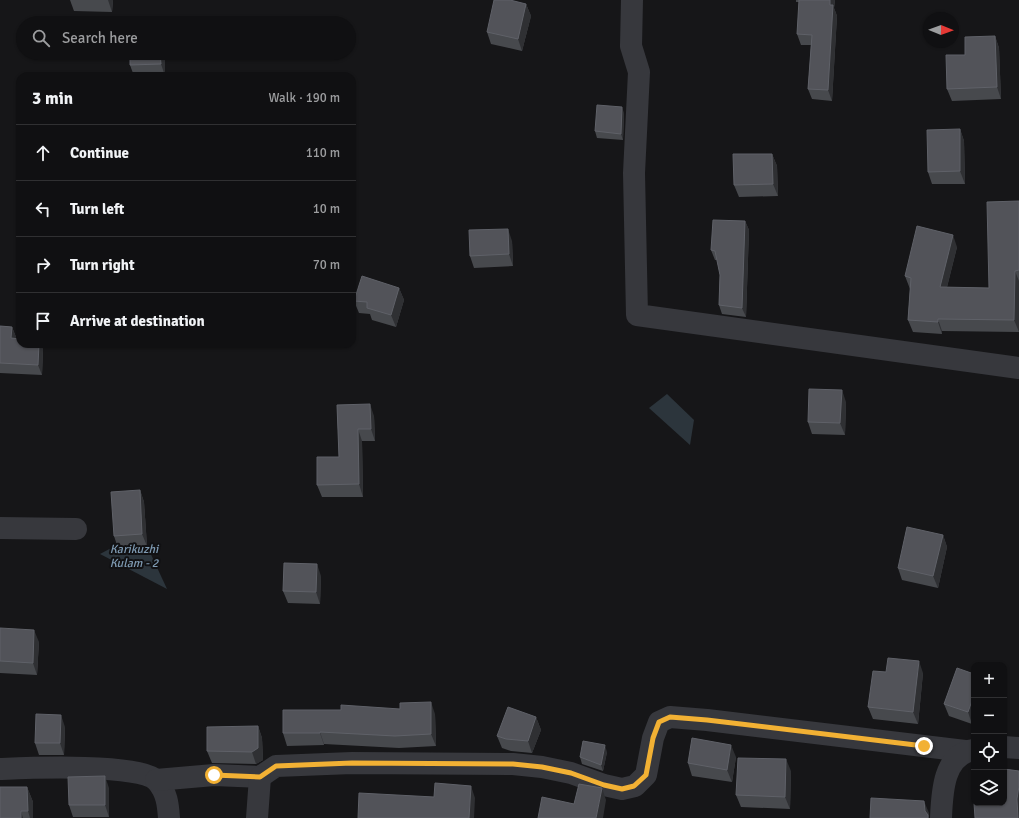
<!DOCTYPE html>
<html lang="en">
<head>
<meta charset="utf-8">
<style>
  :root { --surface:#101012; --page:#1e1e20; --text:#f1f3f6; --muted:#9c9d9f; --line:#303032 }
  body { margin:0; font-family:Signika,sans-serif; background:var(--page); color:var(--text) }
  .controls { position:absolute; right:12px; bottom:12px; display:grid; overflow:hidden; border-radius:8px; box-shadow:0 1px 3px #0004 }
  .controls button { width:36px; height:36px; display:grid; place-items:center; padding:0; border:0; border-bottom:1px solid var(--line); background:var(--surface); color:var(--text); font:20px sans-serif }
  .compass { position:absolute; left:923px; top:12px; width:36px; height:36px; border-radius:50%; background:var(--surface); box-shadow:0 1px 3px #0004; rotate:91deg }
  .stop { position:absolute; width:12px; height:12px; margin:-9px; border:3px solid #f2b134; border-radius:50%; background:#fff }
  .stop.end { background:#f2b134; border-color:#fff; box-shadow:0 1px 4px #0008 }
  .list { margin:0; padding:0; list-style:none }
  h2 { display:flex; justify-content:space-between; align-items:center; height:52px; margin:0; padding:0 16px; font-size:17px }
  h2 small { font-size:13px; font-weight:400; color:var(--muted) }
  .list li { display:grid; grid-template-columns:26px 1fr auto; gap:12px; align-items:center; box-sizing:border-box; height:56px; padding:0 16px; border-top:1px solid var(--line) }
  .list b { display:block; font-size:15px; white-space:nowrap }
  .list em { font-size:13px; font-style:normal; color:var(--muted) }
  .icon { flex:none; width:22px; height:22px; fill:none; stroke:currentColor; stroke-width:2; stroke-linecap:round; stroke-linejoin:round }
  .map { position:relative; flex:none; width:1019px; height:818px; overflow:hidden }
  .search { position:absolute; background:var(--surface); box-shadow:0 1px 3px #0004; left:16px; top:16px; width:340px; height:44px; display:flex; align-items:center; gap:10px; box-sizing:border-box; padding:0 14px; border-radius:22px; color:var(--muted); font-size:15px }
  .panel { position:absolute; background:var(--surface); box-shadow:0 1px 3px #0004; left:16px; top:72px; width:340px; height:276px; border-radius:12px }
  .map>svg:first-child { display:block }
  .water { fill:#2c353c }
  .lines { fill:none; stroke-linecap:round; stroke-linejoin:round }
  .minor { stroke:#37383d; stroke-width:22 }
  .wall { fill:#47494d }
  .shaded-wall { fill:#2f3033 }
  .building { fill:#525359; stroke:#5f6168 }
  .route { stroke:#f2b134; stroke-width:5 }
  .labels { text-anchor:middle; stroke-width:4; stroke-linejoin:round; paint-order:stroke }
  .water-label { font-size:12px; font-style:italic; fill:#7f9bb3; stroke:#111113 }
</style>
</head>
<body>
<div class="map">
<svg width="1019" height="818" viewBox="0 0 1019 818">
  <rect width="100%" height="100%" fill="#161618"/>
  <!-- water -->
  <g class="water">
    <path d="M667,394L694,420L690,445L649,408Z"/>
    <path d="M130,538L148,548L167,589L100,554Z"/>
  </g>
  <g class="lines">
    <!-- minor -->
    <g class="minor">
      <path d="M632,0L631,46L639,72L634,173L637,315L1019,368"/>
      <path d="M0,528L76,529"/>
      <path d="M1004,747L1019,748"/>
      <path d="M0,769C26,768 142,763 157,781C167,793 168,804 169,818"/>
      <path d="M156,780L214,775L260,777L276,766L352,763L513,764L542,767L571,773L604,785L622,789L635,786L646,775L653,738L659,722L670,717L707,720L965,751"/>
      <path d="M257,818L260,777"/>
      <path d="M941,818C942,794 943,754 974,750"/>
    </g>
  </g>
  <!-- wall -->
  <g class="wall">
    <path d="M70,0H113L112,12L74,11Z"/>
    <path d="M796,0H835L834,8L837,16L832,101L812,99L808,89L811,45H801L797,34L799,2H796Z"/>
    <path d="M526,4L531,16L522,51L491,44L487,32Z"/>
    <path d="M995,36L999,48L1001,99L952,101L947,89L965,55Z"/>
    <path d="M130,53H165V76H134L130,65Z"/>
    <path d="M624,113L623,140L597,138L595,131Z"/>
    <path d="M960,129L964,141L965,184H932L928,172Z"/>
    <path d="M772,154L777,166L778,196L739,197L734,185Z"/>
    <path d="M1019,201V332L942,331V334L913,332L908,320L910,289L905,276L957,247L947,287L989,288Z"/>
    <path d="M745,221L749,230L746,317L722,314L719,305L720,275L717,260H715L711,250Z"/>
    <path d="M512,241L513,266L474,268L470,256Z"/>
    <path d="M399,288L404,300L396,327L372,320L370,314L359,313L354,301Z"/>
    <path d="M0,326L12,327L16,337L15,338L20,344H41L43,350L42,375L0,373Z"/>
    <path d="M846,402L845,435L812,434L808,422Z"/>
    <path d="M337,405L374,416L375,441H362L363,497H322L317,485L339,457Z"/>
    <path d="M140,490L144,502L147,546L118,548L114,536Z"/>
    <path d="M943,535L947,547L938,588L902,580L898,568Z"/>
    <path d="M321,576L320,604L288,603L283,591Z"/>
    <path d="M0,628L39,642L37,675L0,673Z"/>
    <path d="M886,672L923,673L918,724L873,719L868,707Z"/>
    <path d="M974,674V719L972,724L949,716L944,704Z"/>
    <path d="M435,714L436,746L399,748L324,744V745L287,746L283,733Z"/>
    <path d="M536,717L541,730L532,753L511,751L502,748L497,736Z"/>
    <path d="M258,726L262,738L263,760L256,764L212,763L207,751Z"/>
    <path d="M65,727L64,755H39L35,743Z"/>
    <path d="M607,752L603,771L582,764L580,757Z"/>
    <path d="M736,757L732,782L692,776L688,763Z"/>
    <path d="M791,771L790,809L741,807L736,795Z"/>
    <path d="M27,787L33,802V818H0Z"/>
    <path d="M109,788V817H73L69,805Z"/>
  </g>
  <!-- shaded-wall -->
  <g class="shaded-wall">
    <path d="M108,0H113L112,12Z"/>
    <path d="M830,0H835L834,8L837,16L832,101L828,90Z"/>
    <path d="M526,4L531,16L522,51L518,39Z"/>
    <path d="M995,36L999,48L1001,99L997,87Z"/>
    <path d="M160,53H165V76L161,64Z"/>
    <path d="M622,107L624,113L623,140L621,134Z"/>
    <path d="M960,129L964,141L965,184L960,171Z"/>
    <path d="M772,154L777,166L778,196L773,184Z"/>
    <path d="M745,221L749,230L746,317L742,308Z"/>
    <path d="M508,229L512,241L513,266L509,254Z"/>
    <path d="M953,235L957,247L944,299L940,287Z"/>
    <path d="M1015,271L1019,281V332L1014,320Z"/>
    <path d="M399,288L404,300L396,327L391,315Z"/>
    <path d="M938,319L942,331V334L938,322Z"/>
    <path d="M12,327L16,337L15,349L11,338Z"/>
    <path d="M39,344H41L43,350L42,375L38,365Z"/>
    <path d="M842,390L846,402L845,435L840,423Z"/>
    <path d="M370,404L374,416L375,441L371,429Z"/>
    <path d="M358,429L362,441L363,497L359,484Z"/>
    <path d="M140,490L144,502L147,546L142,534Z"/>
    <path d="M943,535L947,547L938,588L933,576Z"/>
    <path d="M317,564L321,576L320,604L316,592Z"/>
    <path d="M34,630L39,642L37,675L33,663Z"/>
    <path d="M919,661L923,673L918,724L913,712Z"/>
    <path d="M974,695V719L972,724L968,712Z"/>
    <path d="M431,702L435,714L436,746L431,734Z"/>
    <path d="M61,715L65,727L64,755L60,743Z"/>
    <path d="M536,717L541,730L532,753L528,741Z"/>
    <path d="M258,726L262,738L263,760L256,764L252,752Z"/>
    <path d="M320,732L324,744V745L320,733Z"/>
    <path d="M605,745L607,752L603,771L601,765Z"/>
    <path d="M731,745L736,757L732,782L727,770Z"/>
    <path d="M786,759L791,771L790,809L785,797Z"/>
    <path d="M105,776L109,788V817L105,805Z"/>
    <path d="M471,786L475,798L474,818H469Z"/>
    <path d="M1019,786V818H1018L1017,799Z"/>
    <path d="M27,787L33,802V818H30L28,811Z"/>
    <path d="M602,788L606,800L603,818H596Z"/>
    <path d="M924,801L929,813V818H928L925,811Z"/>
    <path d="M21,811L23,818H21Z"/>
  </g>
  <!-- building -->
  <g class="building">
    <path d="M494,0H510L526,4L518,39L487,32Z"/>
    <path d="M799,0H830V5H833L828,90L808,89L812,35L797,34Z"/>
    <path d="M995,36L997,87L947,89L946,55H965V37Z"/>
    <path d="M130,53H160L161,64L130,65Z"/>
    <path d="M597,105L622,107L621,134L595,131Z"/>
    <path d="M960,129V171L928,172L927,130Z"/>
    <path d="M733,154H772L773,184L734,185Z"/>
    <path d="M1019,201V270L1015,271L1014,320L938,319V322L908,320L911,278L905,276L917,226L953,235L940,287L989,288L987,202Z"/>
    <path d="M713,220L745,221L742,308L719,305L720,275L715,251L711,250Z"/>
    <path d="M508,229L509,254L470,256L469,230Z"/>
    <path d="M362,276L399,288L391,315L367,308V302L354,301Z"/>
    <path d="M0,326L12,327L11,338L20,339V344H39L38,365L0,363Z"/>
    <path d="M809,389L842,390L840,423L808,422Z"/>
    <path d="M370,404L371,429H358L359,484L317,485V457H339L337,405Z"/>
    <path d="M140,490L142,534L114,536L111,492Z"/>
    <path d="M907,527L943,535L933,576L898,568Z"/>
    <path d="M284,563L317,564L316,592L283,591Z"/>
    <path d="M0,628L34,630L33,663L0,661Z"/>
    <path d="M888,658L919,661L913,712L868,707L873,671L886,672Z"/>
    <path d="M957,668L974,674V695L968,712L944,704Z"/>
    <path d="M431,702V734L395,736L320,732V733H283V710H341V705L400,709V703Z"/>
    <path d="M508,707L536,717L528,741L506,739L497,736Z"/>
    <path d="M36,714L61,715L60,743H35Z"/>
    <path d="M258,726V748L252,752L207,751V727Z"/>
    <path d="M692,738L731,745L727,770L688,763Z"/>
    <path d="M583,741L605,745L601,765L580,757Z"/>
    <path d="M738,758L786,759L785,797L736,795Z"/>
    <path d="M1004,769L1019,771V786L1017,799L1018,818H975L974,803H1004Z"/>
    <path d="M105,776V805H69L68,777Z"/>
    <path d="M435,783L471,786L469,818H358L359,793L434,797Z"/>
    <path d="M579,784L602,788L596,818H538L542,797L574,804Z"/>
    <path d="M0,787H27L28,811H21V818H0Z"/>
    <path d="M871,798L924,801L925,811L928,815V818H870Z"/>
  </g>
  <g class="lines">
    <!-- route -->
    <path class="route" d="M214,775L260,777L276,766L352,763L513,764L542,767L571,773L604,785L622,789L634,786L646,775L653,738L659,722L670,717L707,720L924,746"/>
  </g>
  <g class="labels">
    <!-- water labels -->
    <g class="water-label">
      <text x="134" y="553">Karikuzhi<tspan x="134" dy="14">Kulam - 2</tspan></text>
    </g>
  </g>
</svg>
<div class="controls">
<button>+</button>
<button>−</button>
<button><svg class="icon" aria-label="locate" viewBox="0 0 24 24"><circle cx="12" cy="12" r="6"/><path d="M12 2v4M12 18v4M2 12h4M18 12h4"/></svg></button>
<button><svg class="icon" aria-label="layers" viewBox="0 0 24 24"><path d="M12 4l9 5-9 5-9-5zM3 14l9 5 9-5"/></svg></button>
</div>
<svg class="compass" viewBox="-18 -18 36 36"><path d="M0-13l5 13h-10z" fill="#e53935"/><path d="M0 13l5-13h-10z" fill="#9c9d9f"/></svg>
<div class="stop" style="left:214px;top:775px"></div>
<div class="stop end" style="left:924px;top:746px"></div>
<div class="search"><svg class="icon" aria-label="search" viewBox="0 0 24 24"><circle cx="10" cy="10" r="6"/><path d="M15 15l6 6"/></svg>Search here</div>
<section class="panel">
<h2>3 min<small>Walk · 190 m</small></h2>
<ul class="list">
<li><svg class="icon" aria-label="ahead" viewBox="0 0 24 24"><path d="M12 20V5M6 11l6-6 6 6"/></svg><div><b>Continue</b></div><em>110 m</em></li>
<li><svg class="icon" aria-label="left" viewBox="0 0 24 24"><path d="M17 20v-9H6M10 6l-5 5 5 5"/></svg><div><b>Turn left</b></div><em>10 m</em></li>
<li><svg class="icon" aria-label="right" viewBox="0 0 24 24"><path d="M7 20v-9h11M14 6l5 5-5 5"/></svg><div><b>Turn right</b></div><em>70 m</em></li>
<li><svg class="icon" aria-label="arrive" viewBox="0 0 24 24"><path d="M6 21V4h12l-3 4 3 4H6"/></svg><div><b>Arrive at destination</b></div></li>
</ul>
</section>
</div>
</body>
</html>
